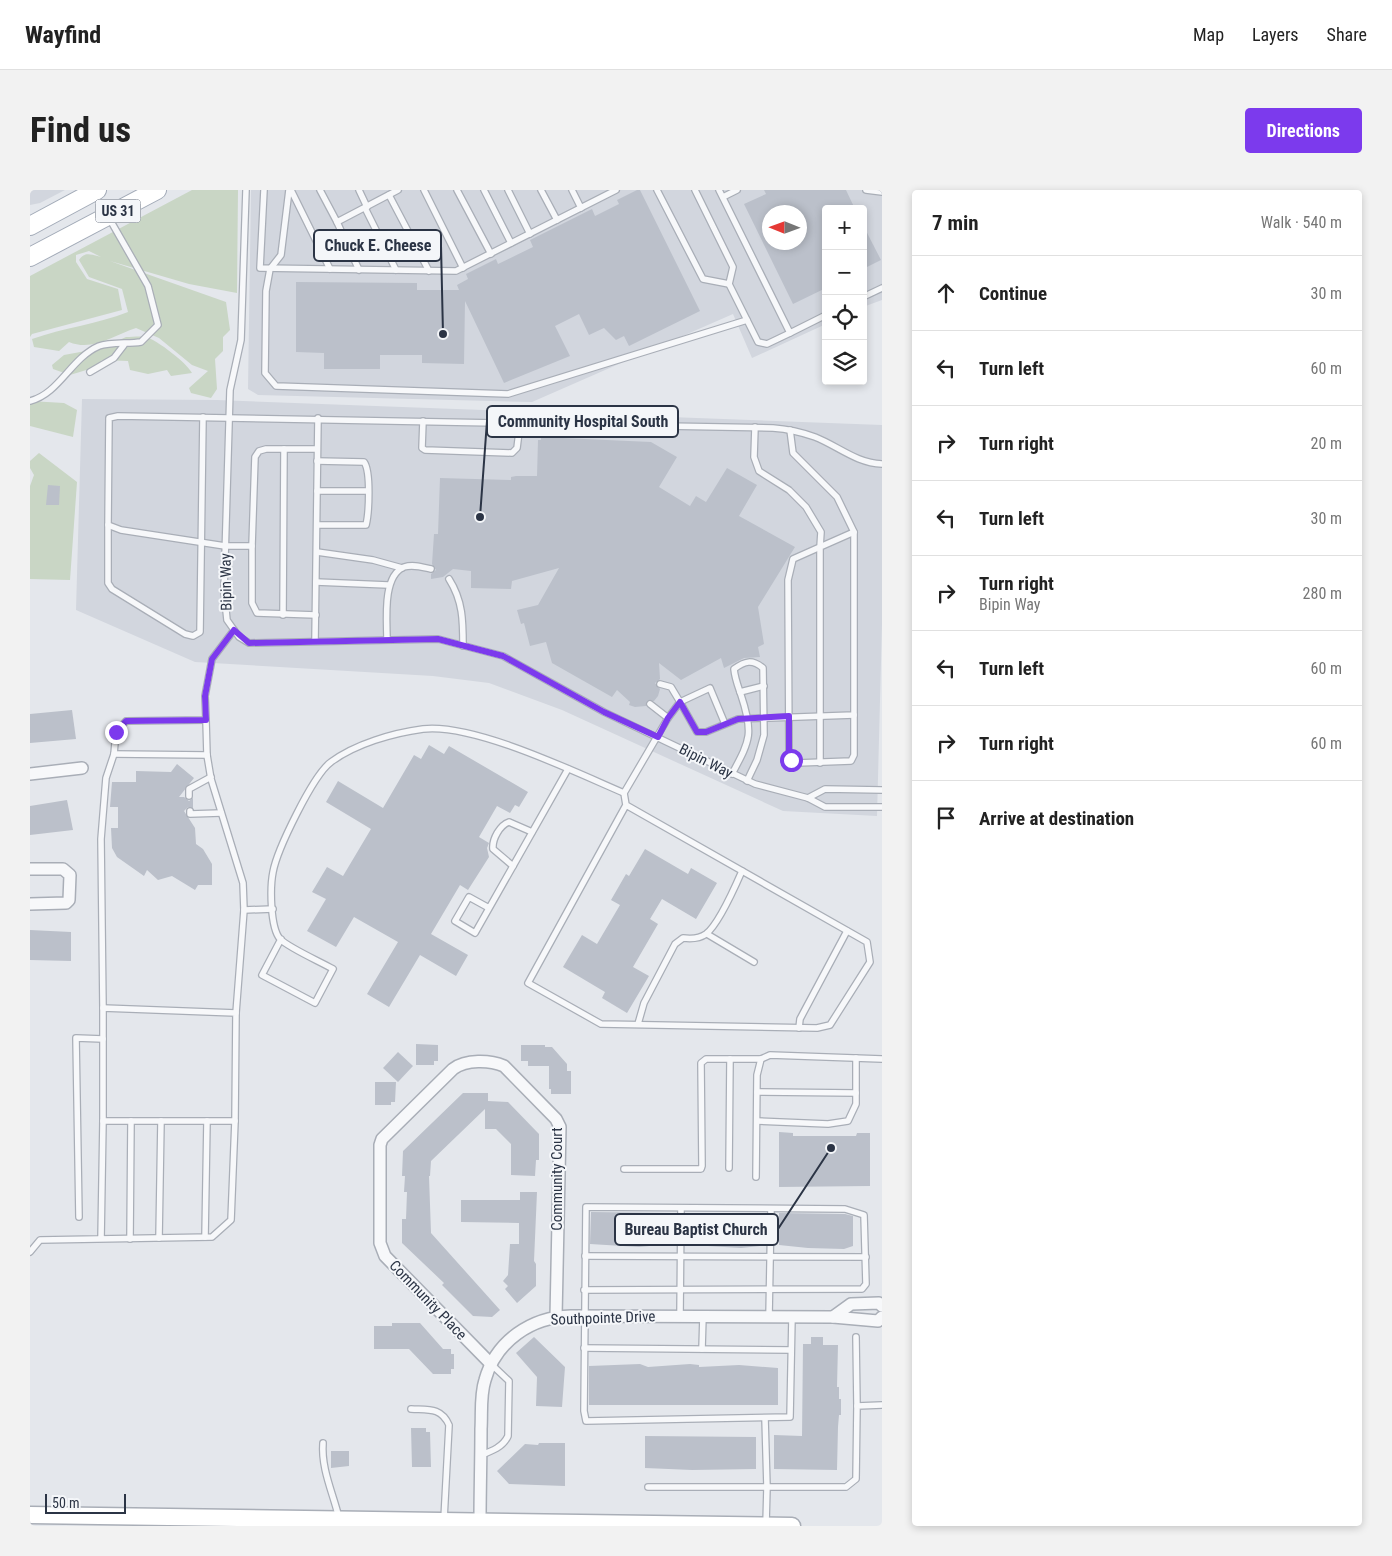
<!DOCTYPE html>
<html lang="en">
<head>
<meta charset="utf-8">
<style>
  :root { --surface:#fff; --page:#f2f2f2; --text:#222; --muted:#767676; --line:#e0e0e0; --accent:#7c3aed }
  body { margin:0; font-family:"Roboto Condensed",sans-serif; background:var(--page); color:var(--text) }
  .controls { position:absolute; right:15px; top:15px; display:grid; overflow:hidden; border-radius:5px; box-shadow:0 2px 8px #0003 }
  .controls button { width:45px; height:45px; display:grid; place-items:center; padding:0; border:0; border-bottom:1px solid var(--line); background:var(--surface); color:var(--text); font:25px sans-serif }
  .compass { position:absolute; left:732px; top:15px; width:45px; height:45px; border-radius:50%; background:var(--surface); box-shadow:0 2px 8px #0003; rotate:271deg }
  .scale { position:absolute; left:15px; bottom:12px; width:81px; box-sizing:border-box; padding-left:5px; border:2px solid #2b3445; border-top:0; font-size:14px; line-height:18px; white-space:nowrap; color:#2b3445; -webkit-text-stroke:4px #f4f6f9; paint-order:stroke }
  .stop { position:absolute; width:15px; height:15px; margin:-11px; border:4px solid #7c3aed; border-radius:50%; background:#fff }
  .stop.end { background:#7c3aed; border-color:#fff; box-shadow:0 1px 5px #0008 }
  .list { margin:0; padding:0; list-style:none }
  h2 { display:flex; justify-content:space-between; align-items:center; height:65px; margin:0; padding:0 20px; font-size:21px }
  h2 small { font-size:16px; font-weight:400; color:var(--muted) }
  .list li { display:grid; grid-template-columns:32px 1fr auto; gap:15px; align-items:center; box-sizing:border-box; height:75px; padding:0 20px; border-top:1px solid var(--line) }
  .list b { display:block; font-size:19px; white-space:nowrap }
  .list p { margin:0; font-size:16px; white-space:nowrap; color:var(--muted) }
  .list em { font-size:16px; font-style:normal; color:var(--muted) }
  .icon { flex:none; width:28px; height:28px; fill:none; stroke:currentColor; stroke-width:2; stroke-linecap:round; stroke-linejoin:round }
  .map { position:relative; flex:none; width:852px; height:1336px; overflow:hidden; border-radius:5px }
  header { display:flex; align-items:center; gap:30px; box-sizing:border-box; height:70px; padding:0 25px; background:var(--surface); border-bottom:1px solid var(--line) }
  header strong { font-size:24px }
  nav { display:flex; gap:28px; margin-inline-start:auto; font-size:18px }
  .intro { display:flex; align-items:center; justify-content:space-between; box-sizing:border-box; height:120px; padding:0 30px }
  h1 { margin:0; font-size:35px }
  .button { padding:12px 22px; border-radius:5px; background:var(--accent); color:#fff; font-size:18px; font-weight:700 }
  main { display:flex; gap:30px; padding:0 30px }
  aside { flex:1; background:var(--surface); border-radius:5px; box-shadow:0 2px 8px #0003 }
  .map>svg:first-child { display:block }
  .built { fill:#d2d6de; fill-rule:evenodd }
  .green { fill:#c9d6c5 }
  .building { fill:#bbc0ca; fill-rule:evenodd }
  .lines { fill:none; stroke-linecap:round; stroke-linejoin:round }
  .lane-casing { stroke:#a9aeb7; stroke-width:8 }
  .street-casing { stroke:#a9aeb7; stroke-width:14 }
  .secondary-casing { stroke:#a9aeb7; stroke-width:19 }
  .primary-casing { stroke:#a3abb8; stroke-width:20 }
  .lane { stroke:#f7f8fa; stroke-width:5.5 }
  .street { stroke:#f7f8fa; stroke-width:11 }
  .secondary { stroke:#fff; stroke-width:16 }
  .primary { stroke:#fff; stroke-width:18 }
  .route { stroke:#7c3aed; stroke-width:6 }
  .labels { text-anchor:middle; stroke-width:4; stroke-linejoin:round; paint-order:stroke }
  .shield { fill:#f4f6f9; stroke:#676e7b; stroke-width:1 }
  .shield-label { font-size:14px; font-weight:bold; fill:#2b3445 }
  .street-label { font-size:15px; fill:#2b3445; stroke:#f4f6f9 }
  .leader { fill:none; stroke:#2b3445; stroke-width:2 }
  .callout-dot { fill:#2b3445; stroke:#f4f6f9; stroke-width:2 }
  .callout { fill:#f4f6f9; stroke:#2b3445; stroke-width:2 }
  .callout-label { font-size:16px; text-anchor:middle; font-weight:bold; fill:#2b3445 }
</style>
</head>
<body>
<header>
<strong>Wayfind</strong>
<nav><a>Map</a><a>Layers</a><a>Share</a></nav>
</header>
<div class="intro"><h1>Find us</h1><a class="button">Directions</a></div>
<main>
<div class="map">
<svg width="852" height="1336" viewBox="0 0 852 1336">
  <rect width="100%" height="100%" fill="#e4e7ec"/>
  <!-- built -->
  <g class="built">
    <path d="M0,0H35L10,13L0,15Z"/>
    <path d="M221,0H852V110L833,117V19H796V134L722,168L703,124L502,212L228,205L218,199ZM739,22H769V52H739Z"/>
    <path d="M52,209L187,210L852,235V434L847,626L753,621L532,520L459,493L403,486L165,472L46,420Z"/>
  </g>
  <!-- green -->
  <g class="green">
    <path d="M162,0H208L207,103L159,94L80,71L196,112L200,140L193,147V161L185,169L187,199L181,208L161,203L159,198L178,181L162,175L129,148L106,138C84,145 63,162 39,152L29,161L4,157L2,149C33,138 67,134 98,122L92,99L59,87L49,70C55,61 62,65 71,67L59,61L46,65V72L57,89L88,99L92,120L2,144L0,147V86Z"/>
    <path d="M96,147C102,147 110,146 116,147C127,150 157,173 162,183L141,186L137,180L118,184L100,180L98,171L72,170L66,177L40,185L23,179L22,175L34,165L72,158Z"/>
    <path d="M0,211L34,213L47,220L43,247L0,236Z"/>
    <path d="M9,263L47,292L40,390L0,389V296L4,285L0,278V271Z"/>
  </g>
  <!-- building -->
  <g class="building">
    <path d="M607,0H610L670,121L599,156L594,146L586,150L574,138L559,145L549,124L525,136L540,166L474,193L435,111L434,174L392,173V165H350V179H294V163L266,162V92L387,93V100H429L427,95L438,89L436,84L466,69L468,74L503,57L500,50L562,19L565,26L589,14L587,10Z"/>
    <path d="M734,0H816L825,19H796V98L763,114L714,14L736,4ZM740,22H770V52H740Z"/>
    <path d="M833,35L851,70L833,79Z"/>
    <path d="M511,247L621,252L647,267L629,297L660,316L666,306L676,312L697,278L727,295L709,326L765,357L728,417L734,454L728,457L730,467L714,468L694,478L691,468L651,490L629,473L630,489L625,493L630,499L628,506L624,511H617L616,516L605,517L599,515L600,512L587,500L582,507L522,473L516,452L500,456L494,433L491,434L487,420L508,415L529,378L482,391L481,399L441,398V381L423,379L413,387L401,389V384L406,380L402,374L404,344H408L410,288L481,290V287L486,286H507L508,250H511Z"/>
    <path d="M18,295L30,296L29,315H16Z"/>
    <path d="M42,520L46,549L0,553V524Z"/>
    <path d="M399,555L414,564L419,556L498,602L489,617L485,615L480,623L467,616L449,647L459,653L457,658L459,667L438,700L430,695L401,744L438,765L426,786L390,765L359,817L337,804L368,752L324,727L306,757L277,741L296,709L282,702L297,677L313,686L341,639L296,612L308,591L353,618L384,565L391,569Z"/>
    <path d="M147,574L164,588L149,607H154L159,611L163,608V618L158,617L154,621L165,638L166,654L173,659L182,674V695H168L165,700L142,686L128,690L117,680L114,686L87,667L82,658L81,638H88V617H80L82,592H106V581L141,582Z"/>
    <path d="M37,610L43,640L0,645V616Z"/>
    <path d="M615,659L658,684L661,678L687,693L666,729L632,709L620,729L628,734L603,777L619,786L597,823L572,808L575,802L533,777L552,745L567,754L590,715L581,710L596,684L599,686Z"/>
    <path d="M0,740L41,742V771L0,770Z"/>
    <path d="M386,854L408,855V871H404V875H386Z"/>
    <path d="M491,855H515V857H522L537,874V881H541V904H521V899H519V876H498V871H491Z"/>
    <path d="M368,862L383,876L368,892L353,878Z"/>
    <path d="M345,892H366L365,912H361V915H345Z"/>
    <path d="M433,903H458V911L478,912L509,944V970H506L505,986L481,985V954L466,939H455V919L401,971L400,986H399L401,1043L470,1120L462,1127L443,1126L412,1095L414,1093L372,1053V1029H376L377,1002H374L375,986H372L373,961Z"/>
    <path d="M749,942L763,943V946H826L827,943H840V996L749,997Z"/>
    <path d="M490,1002H507L504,1071L506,1074V1096L487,1113L475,1099L478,1096L473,1091L478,1085L480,1054H489V1033L431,1032V1010H490Z"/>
    <path d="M561,1022L642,1023L641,1054L609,1057L560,1054Z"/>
    <path d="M749,1023L815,1024L823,1026V1056L814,1059L778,1058L749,1055Z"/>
    <path d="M661,1024H730V1056L711,1058L661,1055Z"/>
    <path d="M362,1133H390L413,1159H421V1164H424V1179H421V1184H403L379,1159H344V1136H362Z"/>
    <path d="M504,1147L535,1177L532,1217L506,1216L507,1187L486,1163Z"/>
    <path d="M781,1147H793V1155H808L807,1197H809V1209H811V1225H809L808,1237L807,1280L744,1279V1245L772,1246L773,1154H781Z"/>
    <path d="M610,1174L618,1177L660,1174L669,1175V1177L709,1175L748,1178V1215H559V1176Z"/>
    <path d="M381,1238H396V1242H400L401,1277H382Z"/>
    <path d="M615,1246L726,1247V1279L662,1280L615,1278Z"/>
    <path d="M509,1253H535V1296L479,1294L467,1281L495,1254L508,1255Z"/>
    <path d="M301,1261H319V1276L301,1278Z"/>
  </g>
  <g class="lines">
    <!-- lane casing -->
    <g class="lane-casing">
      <g id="lane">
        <path d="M216,0L211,150L200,200L194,401L197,430L209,447L219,453L408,449L473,466L574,522L725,594L778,608L795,617H852"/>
        <path d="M234,0L230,78L426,81L586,0"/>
        <path d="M259,0L251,65L240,79L236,101L235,183L246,196L478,204L717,130"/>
        <path d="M261,0L300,79"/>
        <path d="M290,0L307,32L368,0"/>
        <path d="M329,0L337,17"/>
        <path d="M394,0L433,78"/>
        <path d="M427,0L461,64"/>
        <path d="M454,0L481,53"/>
        <path d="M478,0L500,44"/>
        <path d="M511,0L527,30"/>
        <path d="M542,0L551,18"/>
        <path d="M627,0L673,89L699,94"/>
        <path d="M665,0L703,77L699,94L728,152L737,154L760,143"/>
        <path d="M689,0L760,143L796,125"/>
        <path d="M836,0L852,2"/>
        <path d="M359,5L399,81"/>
        <path d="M693,7L707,0"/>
        <path d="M335,18L366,80"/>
        <path d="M307,32L329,80"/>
        <path d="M833,107L852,98"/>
        <path d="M60,182L84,168L94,155"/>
        <path d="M0,211C29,204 41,168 69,156C80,152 99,154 111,152L128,135L118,96L79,28"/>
        <path d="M393,231L392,258L395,260L482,263L487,258L490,234"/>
        <path d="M725,237L724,267L729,281L759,300L776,317L791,342L790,357L763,369L758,390L759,563L761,570L767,573L821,571L824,565V525"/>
        <path d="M287,301H338"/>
        <path d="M78,335V393L82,399L155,444L163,446L170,442L173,227"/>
        <path d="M287,335H336C339,323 341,281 334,272L287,271"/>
        <path d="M222,356L225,267L229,261L236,259H287"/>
        <path d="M287,362L343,370L372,378"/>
        <path d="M419,389C433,411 433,431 433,456"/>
        <path d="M286,392L358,395"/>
        <path d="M253,425L254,259"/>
        <path d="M286,425L227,423L222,413V356H195L91,340L78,335L79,228L88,226L743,238C757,239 771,242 785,247C808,256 826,273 852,274"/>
        <path d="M357,450C357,431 352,386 374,377C383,374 392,377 401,379"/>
        <path d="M285,451L288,228"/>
        <path d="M630,494L641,497L650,512L680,498L695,534"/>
        <path d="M710,502L734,496"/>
        <path d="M620,514L638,528"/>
        <path d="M176,530L177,565L181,589L213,693L214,720L206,823"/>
        <path d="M84,564L177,565"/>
        <path d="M790,573V357L824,342"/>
        <path d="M702,584C720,550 724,544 711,505C708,496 705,489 704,479C715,471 722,469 733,478L734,545L727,570L717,591"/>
        <path d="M159,606V599L181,587"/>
        <path d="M778,608L795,599L852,600"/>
        <path d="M596,615L837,752L840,772L800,835L787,838L571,834L498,793L596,615L594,603L638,528L650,512L667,542H676L708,529L824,525V342L807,307L763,263L760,240"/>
        <path d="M160,621V624L191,623"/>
        <path d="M483,676L463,659C462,649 470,635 479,632L502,642"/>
        <path d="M459,718L439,707L425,731L445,743L538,579"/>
        <path d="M214,720L243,719"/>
        <path d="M677,744L724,772"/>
        <path d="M251,749L232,785L285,813L303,779C291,772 259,758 250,749C240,737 240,697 243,682C247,660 283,585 301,572C325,554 363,543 393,539C444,533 545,582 594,603"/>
        <path d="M73,818L71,649L76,588L84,564L86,542L96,531L176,530L175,506L182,469L204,440"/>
        <path d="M608,834L614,813L645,754L653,748C661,749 669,749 676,744C689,734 705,697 712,681"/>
        <path d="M769,838L770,829L817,741"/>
        <path d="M727,902L826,903"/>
        <path d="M73,931V818L206,823L205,931"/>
        <path d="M727,931L798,934L818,931L826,914V868"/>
        <path d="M699,978L700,869"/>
        <path d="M594,979H671L672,976L671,873L676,869H731"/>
        <path d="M726,987L727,885L731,869L740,865L852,869"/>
        <path d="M49,1027L46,848L73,849"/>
        <path d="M175,1047L177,931"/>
        <path d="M129,1048L131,931"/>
        <path d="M100,1049L101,931"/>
        <path d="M0,1062L10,1050L182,1047L201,1030L205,931H73L71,1049"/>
        <path d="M555,1066L836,1067"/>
        <path d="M554,1100L832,1099L836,1094L834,1025L815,1019L556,1017L554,1221L556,1231L760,1227L762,1127"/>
        <path d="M650,1126L651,1018"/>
        <path d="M739,1127L741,1019"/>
        <path d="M826,1147L827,1216"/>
        <path d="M554,1158L761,1160"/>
        <path d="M672,1159L673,1126"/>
        <path d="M381,1219C398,1220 411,1217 419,1235L414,1329"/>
        <path d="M293,1253C291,1279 303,1303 309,1328"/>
        <path d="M451,1265C462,1261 473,1257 478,1246L479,1191L461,1174"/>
        <path d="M618,1297H737L735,1228"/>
        <path d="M736,1334L737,1297H816L826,1289L827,1216L852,1215"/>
      </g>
    </g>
    <!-- street casing -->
    <g class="street-casing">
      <g id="street">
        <path d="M0,584L52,578"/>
        <path d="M0,679H33L40,685L39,710L36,713L0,714"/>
        <path d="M803,1127L821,1114L849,1113L852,1116"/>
        <path d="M461,1174L355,1066L350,1053V955L352,949L423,879C436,869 460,870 474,876L526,929L530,937L526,1127"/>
        <path d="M450,1332C450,1301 451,1270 451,1239C452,1223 450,1205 455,1190C466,1151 501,1127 541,1126L803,1127L848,1131L852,1127"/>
      </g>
    </g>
    <!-- secondary casing -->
    <g class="secondary-casing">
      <path id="secondary" d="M0,1325L762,1336"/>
    </g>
    <!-- primary casing -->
    <g class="primary-casing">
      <g id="primary">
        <path d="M0,36L67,0"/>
        <path d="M0,67L127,0"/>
      </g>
    </g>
    <!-- lane -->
    <use href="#lane" class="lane"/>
    <!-- street -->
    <use href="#street" class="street"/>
    <!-- secondary -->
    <use href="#secondary" class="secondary"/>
    <!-- primary -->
    <use href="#primary" class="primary"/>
  </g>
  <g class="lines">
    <!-- route -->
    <path class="route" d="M86,542L96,531L176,530L175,506L182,469L204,440L219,453L408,449L473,466L574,522L628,547L638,528L650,512L667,542H676L708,529L759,526V563L761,570"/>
  </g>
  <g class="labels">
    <!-- shield labels -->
    <rect class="shield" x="65.5" y="9.5" width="45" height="23" rx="4"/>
    <g class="shield-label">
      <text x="88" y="26">US 31</text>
    </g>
    <!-- street labels -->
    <g class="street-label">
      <text transform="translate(196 392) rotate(-91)" y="5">Bipin Way</text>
      <text transform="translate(676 571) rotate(27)" y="5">Bipin Way</text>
      <text transform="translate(527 989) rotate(-90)" y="5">Community Court</text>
      <text transform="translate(398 1110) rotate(46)" y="5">Community Place</text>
      <text transform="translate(573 1128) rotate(-2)" y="5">Southpointe Drive</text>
    </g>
  </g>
  <!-- callouts -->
  <path class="leader" d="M413 144L411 55M450 327L457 231M801 958L748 1039"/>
  <g class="callout-dot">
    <circle cx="413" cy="144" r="5"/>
    <circle cx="450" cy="327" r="5"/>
    <circle cx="801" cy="958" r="5"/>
  </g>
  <g class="callout">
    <rect x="284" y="40" width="127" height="31" rx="5"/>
    <rect x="457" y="216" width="191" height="31" rx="5"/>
    <rect x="585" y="1024" width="163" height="31" rx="5"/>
  </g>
  <g class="callout-label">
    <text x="348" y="61">Chuck E. Cheese</text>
    <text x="553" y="237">Community Hospital South</text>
    <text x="666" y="1045">Bureau Baptist Church</text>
  </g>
</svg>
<div class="controls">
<button>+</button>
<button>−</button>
<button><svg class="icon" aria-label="locate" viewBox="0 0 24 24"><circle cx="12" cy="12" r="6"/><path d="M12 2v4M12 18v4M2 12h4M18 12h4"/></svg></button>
<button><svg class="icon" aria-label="layers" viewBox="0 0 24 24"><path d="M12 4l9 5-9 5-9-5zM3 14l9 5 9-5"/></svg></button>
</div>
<svg class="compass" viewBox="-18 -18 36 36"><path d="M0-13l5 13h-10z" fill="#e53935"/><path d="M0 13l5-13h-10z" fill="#767676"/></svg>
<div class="scale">50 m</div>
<div class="stop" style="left:761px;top:570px"></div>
<div class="stop end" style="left:86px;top:542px"></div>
</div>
<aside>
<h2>7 min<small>Walk · 540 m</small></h2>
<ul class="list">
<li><svg class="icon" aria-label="ahead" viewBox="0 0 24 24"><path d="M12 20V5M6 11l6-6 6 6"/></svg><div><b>Continue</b></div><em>30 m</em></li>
<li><svg class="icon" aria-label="left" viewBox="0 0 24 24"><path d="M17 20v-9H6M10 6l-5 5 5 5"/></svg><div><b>Turn left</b></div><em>60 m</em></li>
<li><svg class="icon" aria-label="right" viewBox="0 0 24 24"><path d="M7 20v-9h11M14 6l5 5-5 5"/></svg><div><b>Turn right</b></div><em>20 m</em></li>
<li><svg class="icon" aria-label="left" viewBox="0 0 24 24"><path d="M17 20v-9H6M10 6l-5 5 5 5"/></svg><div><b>Turn left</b></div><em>30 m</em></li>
<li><svg class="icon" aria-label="right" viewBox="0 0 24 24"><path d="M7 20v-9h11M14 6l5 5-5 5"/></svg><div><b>Turn right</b><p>Bipin Way</p></div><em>280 m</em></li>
<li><svg class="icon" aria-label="left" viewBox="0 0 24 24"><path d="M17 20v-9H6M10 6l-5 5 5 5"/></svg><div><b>Turn left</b></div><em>60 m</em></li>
<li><svg class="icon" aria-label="right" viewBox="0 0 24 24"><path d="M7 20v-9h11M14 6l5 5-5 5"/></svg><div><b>Turn right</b></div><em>60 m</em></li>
<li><svg class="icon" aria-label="arrive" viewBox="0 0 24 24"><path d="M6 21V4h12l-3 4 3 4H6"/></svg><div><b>Arrive at destination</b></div></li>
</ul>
</aside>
</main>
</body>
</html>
